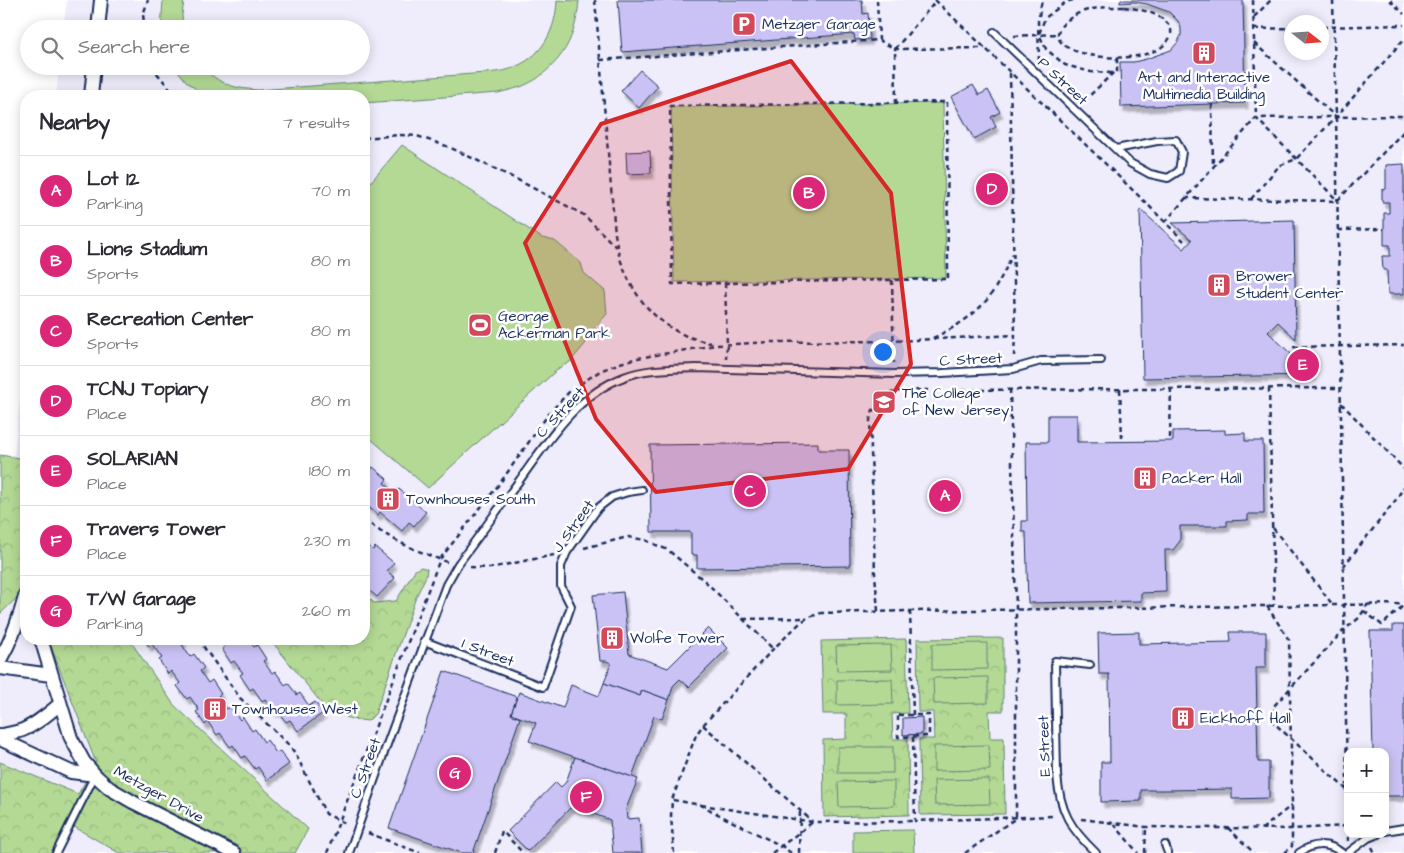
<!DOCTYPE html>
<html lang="en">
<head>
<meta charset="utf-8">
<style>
  :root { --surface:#fff; --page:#f2f2f3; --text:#2b2b33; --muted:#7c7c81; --line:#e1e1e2; --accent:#db2777 }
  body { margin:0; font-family:"Architects Daughter",sans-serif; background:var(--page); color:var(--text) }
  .controls { position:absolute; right:15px; bottom:15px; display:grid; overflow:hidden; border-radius:10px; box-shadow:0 2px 12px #0003 }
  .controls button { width:45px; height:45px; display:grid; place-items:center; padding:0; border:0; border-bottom:1px solid var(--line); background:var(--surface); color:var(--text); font:25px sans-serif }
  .compass { position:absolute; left:1284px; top:15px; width:45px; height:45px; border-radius:50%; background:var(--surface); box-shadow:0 2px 12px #0003; rotate:107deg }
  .you { position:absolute; left:882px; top:351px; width:18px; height:18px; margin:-12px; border:4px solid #fff; border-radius:50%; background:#1a73e8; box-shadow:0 0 0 8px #1a73e833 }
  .badge { display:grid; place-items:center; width:32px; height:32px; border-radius:50%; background:var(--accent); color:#fff; font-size:16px; font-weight:700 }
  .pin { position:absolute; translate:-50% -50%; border:2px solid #fff; box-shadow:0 1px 5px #0006 }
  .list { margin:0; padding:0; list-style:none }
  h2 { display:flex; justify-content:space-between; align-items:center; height:65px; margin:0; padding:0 20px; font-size:21px }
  h2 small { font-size:16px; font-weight:400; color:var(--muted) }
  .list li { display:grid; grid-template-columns:32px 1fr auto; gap:15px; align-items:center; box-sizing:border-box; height:70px; padding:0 20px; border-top:1px solid var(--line) }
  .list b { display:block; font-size:19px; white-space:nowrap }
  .list p { margin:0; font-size:16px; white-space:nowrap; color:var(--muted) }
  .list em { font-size:16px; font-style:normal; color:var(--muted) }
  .icon { flex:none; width:28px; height:28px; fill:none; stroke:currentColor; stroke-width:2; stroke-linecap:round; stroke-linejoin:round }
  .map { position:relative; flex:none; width:1404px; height:853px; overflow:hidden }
  .search { position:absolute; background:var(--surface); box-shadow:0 2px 12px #0003; left:20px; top:20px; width:350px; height:55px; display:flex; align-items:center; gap:12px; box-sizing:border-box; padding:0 18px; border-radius:28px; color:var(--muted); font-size:19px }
  .panel { position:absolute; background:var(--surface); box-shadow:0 2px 12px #0003; left:20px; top:90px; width:350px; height:555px; border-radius:20px }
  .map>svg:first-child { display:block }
  .built { fill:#efedfc; fill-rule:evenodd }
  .forest { fill:url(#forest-crowns); stroke:#678479 }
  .pitch { fill:#b3d994; stroke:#678479 }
  .building { fill:#cac2f4; stroke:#1b2f5e; filter:url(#shadow) }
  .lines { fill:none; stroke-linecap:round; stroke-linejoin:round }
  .lane-casing { stroke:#1b2f5e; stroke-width:10 }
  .street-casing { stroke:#1b2f5e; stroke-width:16 }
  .path { stroke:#1b2f5e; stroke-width:2.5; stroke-dasharray:5 4; stroke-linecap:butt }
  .lane { stroke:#fff; stroke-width:6 }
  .street { stroke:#fff; stroke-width:12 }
  .marked { fill:#d62828; fill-opacity:0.2; stroke:#d62828; stroke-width:4; stroke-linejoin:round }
  .labels { text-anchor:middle; stroke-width:5; stroke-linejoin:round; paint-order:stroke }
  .poi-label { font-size:15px; fill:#1b2f5e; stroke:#fff; text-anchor:start }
  .street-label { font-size:15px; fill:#1b2f5e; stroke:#fff }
</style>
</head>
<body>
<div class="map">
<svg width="1404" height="853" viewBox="0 0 1404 853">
  <defs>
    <pattern id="forest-crowns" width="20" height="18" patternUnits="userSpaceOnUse" patternTransform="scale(1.25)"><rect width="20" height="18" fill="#b3d994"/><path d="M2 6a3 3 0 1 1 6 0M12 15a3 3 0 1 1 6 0" fill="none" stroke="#99bb82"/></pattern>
    <filter id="shadow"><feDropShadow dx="3" dy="5.5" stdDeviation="1" flood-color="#0004"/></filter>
  </defs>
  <rect width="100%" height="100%" fill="#fff"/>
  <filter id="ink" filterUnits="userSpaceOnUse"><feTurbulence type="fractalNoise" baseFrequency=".02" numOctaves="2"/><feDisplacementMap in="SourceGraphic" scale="10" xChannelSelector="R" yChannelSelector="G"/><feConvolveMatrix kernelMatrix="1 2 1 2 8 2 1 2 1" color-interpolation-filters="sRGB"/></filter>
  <g filter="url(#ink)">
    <!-- built -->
    <path class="built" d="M67,0H1404V853H0V456L14,455L26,348V639H364V96H56L59,66H361V29H63ZM1292,22H1322V52H1292ZM1348,752H1385V834H1348Z"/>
    <!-- forest -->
    <g class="forest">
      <path d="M0,455L26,459V589L0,614Z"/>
      <path d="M421,567L427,569L426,576L416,597L375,714L368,721L351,719L326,709L270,639H364V593L374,603L396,601L415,570Z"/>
      <path d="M1003,638V711H989L990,738H1004L1005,814L920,815L919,739H934L933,712H918L917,639Z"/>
      <path d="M48,639H129L174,705L308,829L295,853H119L66,822L53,853H0V762L78,794L96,763Z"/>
      <path d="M906,639L908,713L892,714L893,739H908L909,815L824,817L823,740L846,739V714H823L821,641Z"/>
    </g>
    <!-- pitch -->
    <g class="pitch">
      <path d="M163,0H184L182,15L183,29H161Z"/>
      <path d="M557,0L579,1C576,31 568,53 544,73C540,76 536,80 531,82C521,88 509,90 498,93L364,103V96H204L186,81L174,66H201C220,84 231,88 258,90L486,73C496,72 508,71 517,66C544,54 556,28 557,0Z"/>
      <path d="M943,103L946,278L674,282L671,107Z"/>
      <path d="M402,145L542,238L555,241L581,263L584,273L605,291L607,314L587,336L586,343L570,362L559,368L428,488L364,433V190Z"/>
      <path d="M987,643V669L932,670V644Z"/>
      <path d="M891,645L892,670L837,671L836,646Z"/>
      <path d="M988,677V703L934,704L933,678Z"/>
      <path d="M892,679L893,704L837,705V680Z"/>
      <path d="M989,745L990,770L934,771V746Z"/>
      <rect x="838" y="747" width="55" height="26"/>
      <path d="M989,779L990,804L935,805L934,780Z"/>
      <path d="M894,781V806L839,807L838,782Z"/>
      <path d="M913,830L914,853H853V831Z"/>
    </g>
    <!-- building -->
    <g class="building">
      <path d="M618,0H862L863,14L868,13L870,39L855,40L854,34L622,52Z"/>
      <path d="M1120,0H1243L1245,103L1121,107L1120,62H1134L1146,59L1171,50L1178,42L1181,35V28L1178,21L1169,12L1147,4L1134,2L1120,3Z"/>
      <path d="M640,70L658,86L639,108L621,91Z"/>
      <path d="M973,85L979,95L988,90L1000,112L991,117L996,127L974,139L951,97Z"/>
      <path d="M650,151L651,173L627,174L626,152Z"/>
      <path d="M1404,164V294H1388L1387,270H1383L1382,256H1390V245H1384V213H1389V202H1382V190L1386,189V165Z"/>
      <path d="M1140,209L1184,249L1192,240L1172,223L1294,220L1296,339L1278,322L1268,332L1313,375L1143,378Z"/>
      <path d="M1048,415H1077V442L1173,441V431L1225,430V434L1245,433V441H1263L1264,514H1248V520L1227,521V526H1180V541L1173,550H1165L1166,592L1141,593V601L1028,603L1026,532H1022V521H1027L1026,442H1048Z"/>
      <path d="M818,443V450H849L850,566L697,568V555H691V532H651L650,445Z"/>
      <path d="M364,466L370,471L373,467L387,479L384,483L395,492L399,489L426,512L414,526L409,522L402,531L380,512L378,515L364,503L367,500L364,498Z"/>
      <path d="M364,542L373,550L375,547L394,563L387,571L395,578L377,597L364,586Z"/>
      <path d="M623,592L629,654L668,668L708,628L728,648L689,687L680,679L673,686L669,700L642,690L640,696L604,683L611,663L606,661H600L593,595Z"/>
      <path d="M1393,625H1404V796H1385V752H1373L1370,631H1393Z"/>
      <path d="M1139,632V644L1231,642L1230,632H1266V668H1256L1258,762H1269V798L1232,799V789L1166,790H1141V801L1101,802V762H1110L1109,674H1099L1098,633Z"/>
      <path d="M144,639H182L184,641L181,643L190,657L194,654L204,668L200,671L208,683L212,680L221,694L218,696L227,709L230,707L240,720L243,717L252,731L255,729L264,742L267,740L276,753L280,751L289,764L267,780L258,767L255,769L245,756L242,758L233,745L230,747L220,733L217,735L208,722L205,725L196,712L199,710L190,697L187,699L177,686L180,683L171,671L168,674L159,660L162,658L152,644L149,647Z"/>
      <path d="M219,639H248L254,647L257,645L266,659L263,661L272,673L275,671L285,685L288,683L297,695L300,693L309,706L315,702L323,713L298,731L290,720L286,722L277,710L274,712L265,699L262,701L253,688L250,690L240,675L243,673L234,661L231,663L222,649L225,647Z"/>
      <path d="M444,671L517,697L511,714L520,718L473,853H462L389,828Z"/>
      <path d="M604,683L640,696L642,690L669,700L662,719L654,716L632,777L529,741L536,723L511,714L519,692L563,708L571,685L599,696Z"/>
      <path d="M922,717V734L903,735V718Z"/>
      <path d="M575,757L638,779L626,809L627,819L639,818L642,853H613L610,820L572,806L528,851L508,831L556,782L561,787L566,782Z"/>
    </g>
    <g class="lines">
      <!-- lane casing -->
      <g class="lane-casing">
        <g id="lane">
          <path d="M994,32L1130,163L1150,174L1168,178L1179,171L1182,152L1176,140L1157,141L1116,149"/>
          <path d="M424,641L543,687L571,606L561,586V566L567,552L598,508L612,497L628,492L642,490"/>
          <path d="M1090,665L1055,661L1057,775C1060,812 1070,828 1096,853"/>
          <path d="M1385,831L1404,828"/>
          <path d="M1165,845L1168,853"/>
          <path d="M56,853L95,775"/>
          <path d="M349,853L386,747L446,585L458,564C479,536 499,508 519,481C548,441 576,395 624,377C647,368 672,369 696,368L895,374L942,373L1013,369L1041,361L1101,360"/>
          <path d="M1299,853C1313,843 1328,842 1342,853"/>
          <path d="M1348,853L1368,838L1378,834"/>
        </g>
      </g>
      <!-- street casing -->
      <g class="street-casing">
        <g id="street">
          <path d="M98,29L101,0"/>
          <path d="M91,96L94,66"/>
          <path d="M41,639L71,738L84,762L95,775L109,788L133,802L234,853"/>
          <path d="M0,660C12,639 20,617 26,593"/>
          <path d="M0,668L51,675"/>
          <path d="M0,736C6,734 13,733 20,731C34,726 48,714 60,704"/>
          <path d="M0,739L71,772L95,775"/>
        </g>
      </g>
      <!-- path -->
      <g class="path">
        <path d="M595,0L615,234C617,244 618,254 622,264C633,295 654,321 684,335C693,339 704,341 714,344"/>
        <path d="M877,0L879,40"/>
        <path d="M935,0L1141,198L1184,241"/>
        <path d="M1073,0L1066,2L1045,18L1039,34L1046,49L1065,65L1091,72L1113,73"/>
        <path d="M1253,0L1256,118L1337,200"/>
        <path d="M1333,0L1336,117L1348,841"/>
        <path d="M1390,0L1404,14"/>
        <path d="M1124,7C1139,9 1158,12 1169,25C1172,29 1172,34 1169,39C1150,74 1020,55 1069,19C1085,7 1104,7 1124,7Z"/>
        <path d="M1254,17L1271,0"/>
        <path d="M1322,27L1404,25"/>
        <path d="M145,29L143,15L148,0"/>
        <path d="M1254,29L1292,28"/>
        <path d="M1014,36L1058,34"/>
        <path d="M1254,43L1336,117"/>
        <path d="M600,60L879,40L895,49L985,48"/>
        <path d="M1039,61L1038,21L1042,0"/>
        <path d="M151,66L176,96"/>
        <path d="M1010,73L1015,335L1014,356"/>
        <path d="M1084,101L1113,73H1117V58"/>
        <path d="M947,102L948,279L672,284L670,106Z"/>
        <path d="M896,103L895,49L936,1"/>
        <path d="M1212,104L1213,166"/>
        <path d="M364,138L400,135L417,136L449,147L516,179L584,215L617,248"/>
        <path d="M1185,198L1337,201L1404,131"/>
        <path d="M1251,199L1279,166L1296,159L1336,117L1404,39"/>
        <path d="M1165,222L1256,118L1404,116"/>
        <path d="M1338,230L1384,229"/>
        <path d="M892,280L894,363"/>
        <path d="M725,283L727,344L726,359"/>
        <path d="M933,338C952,329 971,318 985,302C997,288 1005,270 1013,254"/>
        <path d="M1293,347L1404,345"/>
        <path d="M1269,388L1274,605"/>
        <path d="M1120,389L1122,438"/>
        <path d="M962,390L1340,388"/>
        <path d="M1341,403L1404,469"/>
        <path d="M1170,438L1171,388"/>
        <path d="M364,519C389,540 417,551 447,562"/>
        <path d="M1273,528L1332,604"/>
        <path d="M584,548L628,537L645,540L668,550L707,583L773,649"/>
        <path d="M470,567L490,568L554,555"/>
        <path d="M1343,567L1395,501L1404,487"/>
        <path d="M1267,606L1289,640L1292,805V846L1285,853"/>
        <path d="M878,611L875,574L870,420C877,387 900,391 928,390"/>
        <path d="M910,611L913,715"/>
        <path d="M1364,611L1382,625L1404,605"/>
        <path d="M743,619L805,618"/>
        <path d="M198,639L240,698L289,745L295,753L326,814L347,824"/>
        <path d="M898,715H929V736L898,737Z"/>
        <path d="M703,725L812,821"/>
        <path d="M913,737L915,821L1054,816"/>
        <path d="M1347,790L1274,723L1273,707L1344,630L1359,618L1368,604"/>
        <path d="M673,800L701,805L731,821L782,846L791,853"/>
        <path d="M701,805L813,822L915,821"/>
        <path d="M1081,819L1146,827L1292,829L1347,826"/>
        <path d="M1114,824L1138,853"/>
        <path d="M1228,828L1254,853"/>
        <path d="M1262,829L1292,805"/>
        <path d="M368,833L420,853"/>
        <path d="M1372,847L1375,853"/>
        <path d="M327,853L440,559L500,483L550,412L571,390L600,371L620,363L638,358L716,345L770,342L894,341L1015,335"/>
        <path d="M495,853L502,831L523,853"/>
        <path d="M674,853L671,816L672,800L696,735L703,725L773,649L799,624L807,618L821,613L910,611L1404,604"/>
        <path d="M772,853L813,822"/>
        <path d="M799,853L800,811"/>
        <path d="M965,853L1016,818V609L1010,389"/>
        <path d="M1145,853L1146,827"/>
      </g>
      <!-- lane -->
      <use href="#lane" class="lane"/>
      <!-- street -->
      <use href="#street" class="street"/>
    </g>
  </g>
  <!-- marked area -->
  <path class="marked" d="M791,61L891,193L911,364L848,469L656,492L596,419L525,243L601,124Z"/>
  <!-- icons -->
  <defs>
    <g id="parking-square" transform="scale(1.25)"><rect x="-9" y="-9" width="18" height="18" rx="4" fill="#d1495b" stroke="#fff"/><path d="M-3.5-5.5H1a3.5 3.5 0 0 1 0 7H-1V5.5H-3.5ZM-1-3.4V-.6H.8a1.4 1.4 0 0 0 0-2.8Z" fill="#fff"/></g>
    <g id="building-square" transform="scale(1.25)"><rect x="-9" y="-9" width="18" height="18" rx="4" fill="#d1495b" stroke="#fff"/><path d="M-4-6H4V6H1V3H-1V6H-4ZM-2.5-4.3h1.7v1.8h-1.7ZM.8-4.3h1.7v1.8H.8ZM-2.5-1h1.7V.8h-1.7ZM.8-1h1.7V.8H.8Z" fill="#fff"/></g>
    <g id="stadium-square" transform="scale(1.25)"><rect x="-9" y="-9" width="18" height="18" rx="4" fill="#d1495b" stroke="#fff"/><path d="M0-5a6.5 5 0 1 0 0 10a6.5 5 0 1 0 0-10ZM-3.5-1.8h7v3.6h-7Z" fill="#fff"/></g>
    <g id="university-square" transform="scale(1.25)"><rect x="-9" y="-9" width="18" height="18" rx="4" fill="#d1495b" stroke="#fff"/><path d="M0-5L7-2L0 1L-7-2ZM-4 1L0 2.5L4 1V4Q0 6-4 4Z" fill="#fff"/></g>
  </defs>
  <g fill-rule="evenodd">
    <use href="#parking-square" x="744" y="24"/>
    <use href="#building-square" x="1204" y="53"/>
    <use href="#building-square" x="1219" y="285"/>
    <use href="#stadium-square" x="480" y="325"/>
    <use href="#university-square" x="884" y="402"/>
    <use href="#building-square" x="1145" y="478"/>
    <use href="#building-square" x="388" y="499"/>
    <use href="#building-square" x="612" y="638"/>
    <use href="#building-square" x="215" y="709"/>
    <use href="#building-square" x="1183" y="718"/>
  </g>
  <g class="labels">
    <!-- poi labels -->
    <g class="poi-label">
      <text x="762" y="29">Metzger Garage</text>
      <text x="1204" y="82" text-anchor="middle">Art and Interactive<tspan x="1204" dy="17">Multimedia Building</tspan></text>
      <text x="1236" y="281">Brower<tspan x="1236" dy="17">Student Center</tspan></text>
      <text x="498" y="321">George<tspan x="498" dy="17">Ackerman Park</tspan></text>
      <text x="902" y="398">The College<tspan x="902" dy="17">of New Jersey</tspan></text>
      <text x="1162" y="483">Packer Hall</text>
      <text x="406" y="504">Townhouses South</text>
      <text x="630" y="643">Wolfe Tower</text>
      <text x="232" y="714">Townhouses West</text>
      <text x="1200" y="723">Eickhoff Hall</text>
    </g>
    <!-- street labels -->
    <g class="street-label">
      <text transform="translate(1063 81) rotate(43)" y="5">P Street</text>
      <text transform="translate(971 359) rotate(-3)" y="5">C Street</text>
      <text transform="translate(560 412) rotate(-47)" y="5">C Street</text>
      <text transform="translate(573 526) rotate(-55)" y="5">J Street</text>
      <text transform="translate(488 652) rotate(21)" y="5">I Street</text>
      <text transform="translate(1044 746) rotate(-92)" y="5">E Street</text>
      <text transform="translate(365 768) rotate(-70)" y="5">C Street</text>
      <text transform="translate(159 794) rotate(29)" y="5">Metzger Drive</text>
    </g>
  </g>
</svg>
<div class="controls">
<button>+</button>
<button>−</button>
</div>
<svg class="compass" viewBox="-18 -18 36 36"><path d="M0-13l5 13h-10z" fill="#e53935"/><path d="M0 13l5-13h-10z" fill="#7c7c81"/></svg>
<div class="you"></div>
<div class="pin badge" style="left:945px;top:496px">A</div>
<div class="pin badge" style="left:809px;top:193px">B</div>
<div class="pin badge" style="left:750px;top:491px">C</div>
<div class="pin badge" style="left:992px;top:189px">D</div>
<div class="pin badge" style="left:1303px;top:365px">E</div>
<div class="pin badge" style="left:586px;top:797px">F</div>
<div class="pin badge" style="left:455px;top:773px">G</div>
<div class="search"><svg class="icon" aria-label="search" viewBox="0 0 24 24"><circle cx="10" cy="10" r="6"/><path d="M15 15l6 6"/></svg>Search here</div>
<section class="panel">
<h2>Nearby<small>7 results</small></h2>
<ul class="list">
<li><span class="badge">A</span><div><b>Lot 12</b><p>Parking</p></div><em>70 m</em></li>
<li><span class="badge">B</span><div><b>Lions Stadium</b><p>Sports</p></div><em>80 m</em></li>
<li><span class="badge">C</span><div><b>Recreation Center</b><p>Sports</p></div><em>80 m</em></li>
<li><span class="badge">D</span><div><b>TCNJ Topiary</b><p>Place</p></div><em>80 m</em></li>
<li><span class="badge">E</span><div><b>SOLARIAN</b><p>Place</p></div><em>180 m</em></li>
<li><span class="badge">F</span><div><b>Travers Tower</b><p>Place</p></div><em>230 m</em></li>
<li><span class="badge">G</span><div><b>T/W Garage</b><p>Parking</p></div><em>260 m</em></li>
</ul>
</section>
</div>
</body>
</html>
